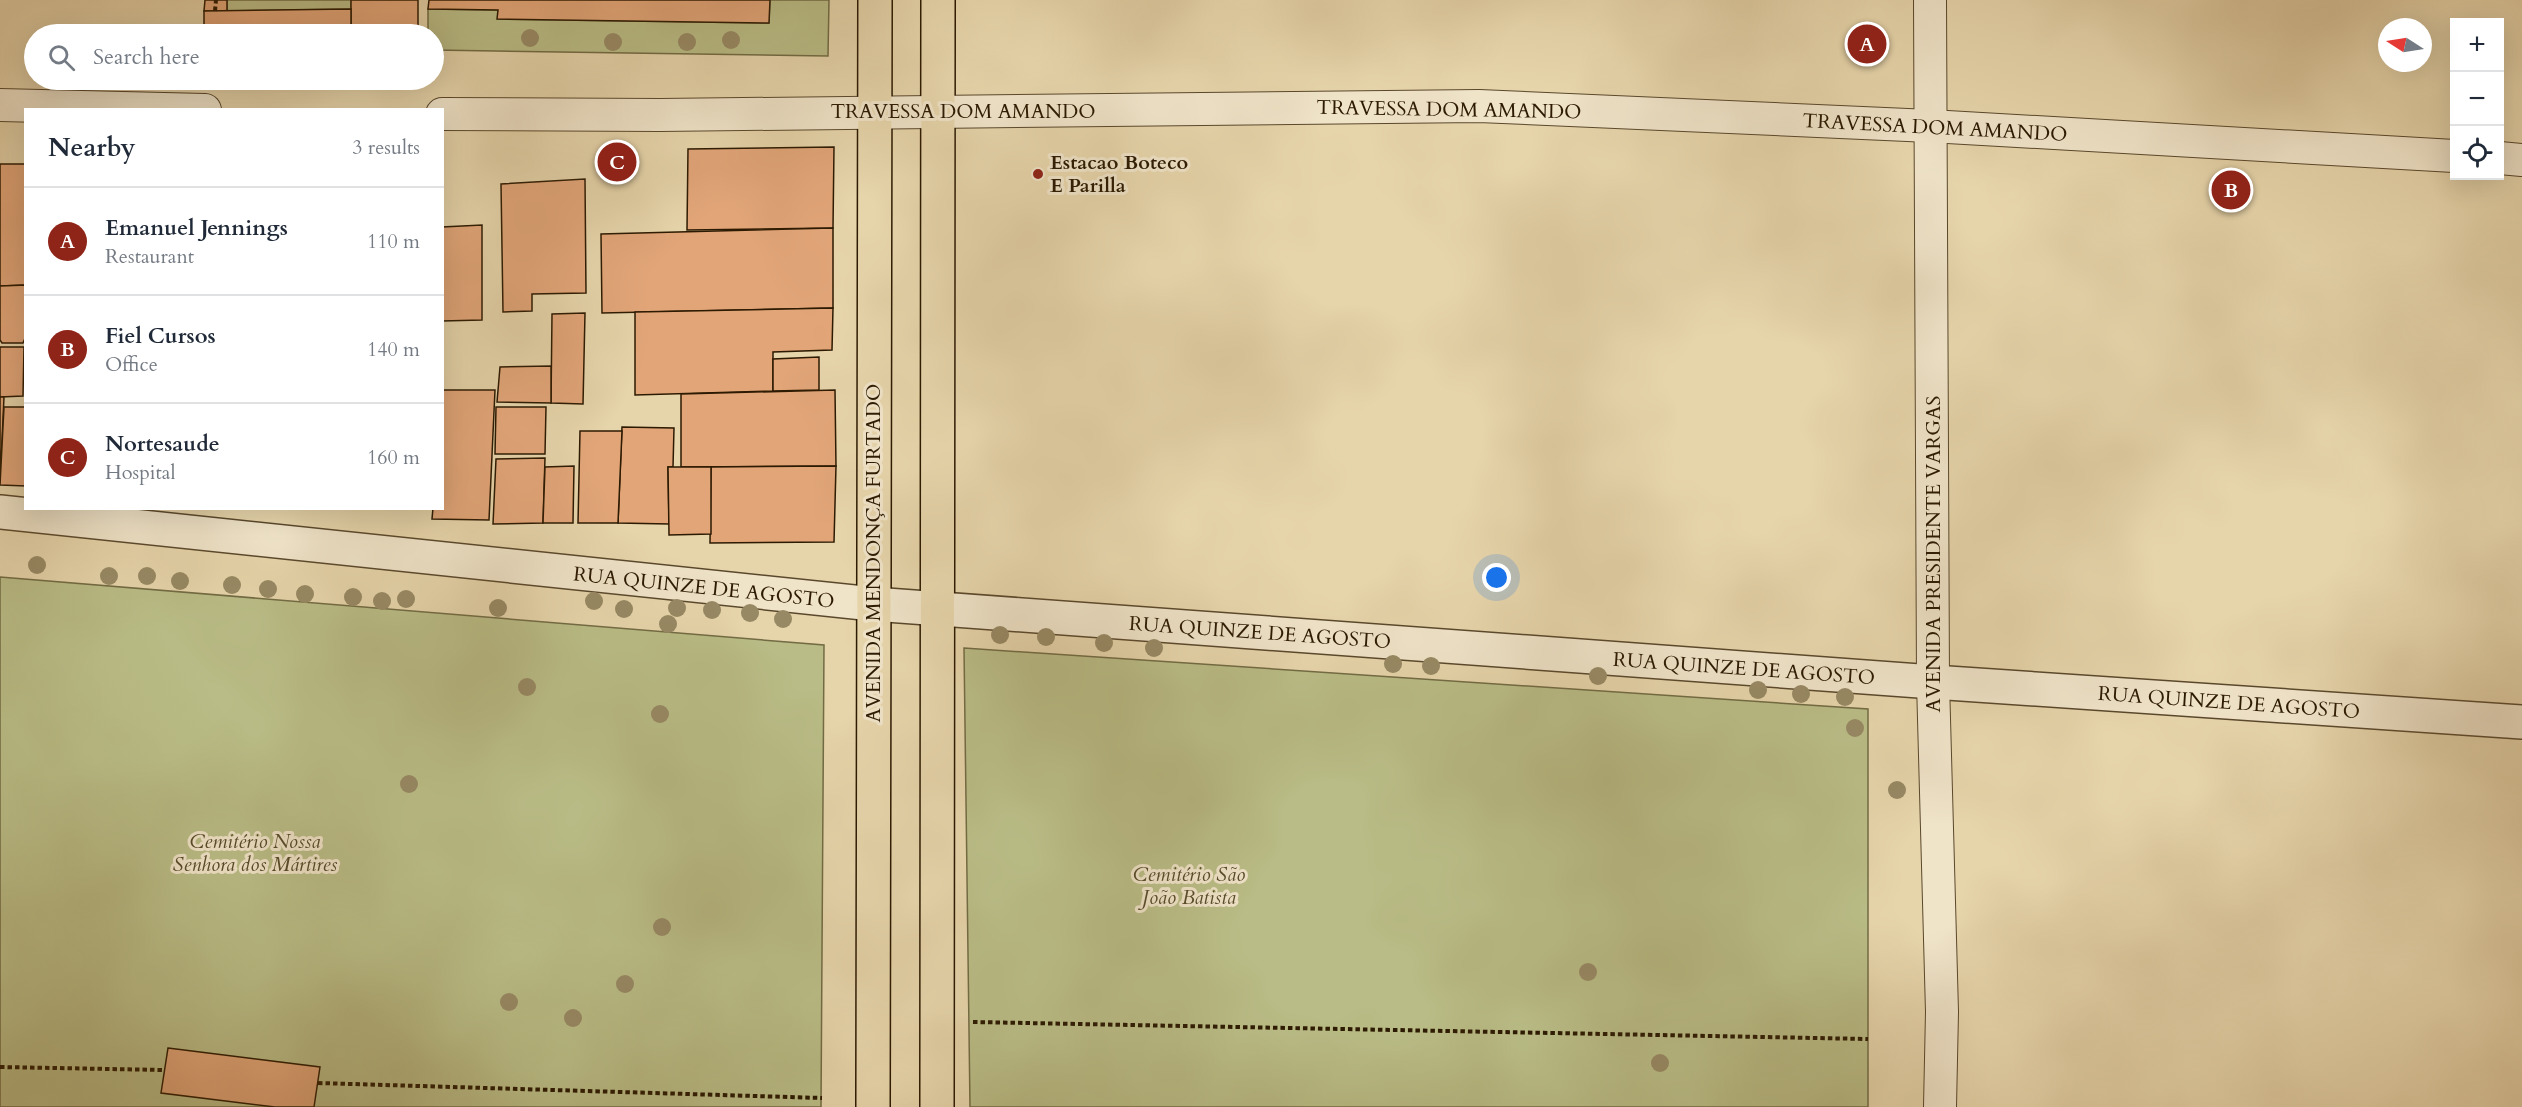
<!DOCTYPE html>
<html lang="en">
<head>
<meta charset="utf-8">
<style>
  :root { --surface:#fff; --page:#f6f6f7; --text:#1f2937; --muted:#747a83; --line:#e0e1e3; --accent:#8f2418 }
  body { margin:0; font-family:Cardo,serif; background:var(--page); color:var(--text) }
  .controls { position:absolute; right:18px; top:18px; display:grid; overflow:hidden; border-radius:0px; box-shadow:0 6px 24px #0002 }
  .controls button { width:54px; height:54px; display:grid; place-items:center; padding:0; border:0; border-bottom:2px solid var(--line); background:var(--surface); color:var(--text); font:30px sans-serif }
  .compass { position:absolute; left:2378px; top:18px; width:54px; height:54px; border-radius:50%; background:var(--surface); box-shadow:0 6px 24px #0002; rotate:282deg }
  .you { position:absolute; left:1497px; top:578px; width:21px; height:21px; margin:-15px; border:4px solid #fff; border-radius:50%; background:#1a73e8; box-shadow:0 0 0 9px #1a73e833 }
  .badge { display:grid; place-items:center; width:39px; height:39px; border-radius:50%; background:var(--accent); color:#fff; font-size:20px; font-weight:700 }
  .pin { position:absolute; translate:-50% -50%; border:3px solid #fff; box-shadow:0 2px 6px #0006 }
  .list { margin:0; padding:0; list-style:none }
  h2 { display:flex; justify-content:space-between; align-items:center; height:78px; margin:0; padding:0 24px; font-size:26px }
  h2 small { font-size:20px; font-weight:400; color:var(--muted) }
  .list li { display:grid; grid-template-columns:39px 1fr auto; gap:18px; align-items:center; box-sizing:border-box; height:108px; padding:0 24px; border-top:2px solid var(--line) }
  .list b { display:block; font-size:22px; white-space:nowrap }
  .list p { margin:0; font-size:20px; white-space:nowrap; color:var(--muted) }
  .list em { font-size:20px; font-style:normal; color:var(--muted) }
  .icon { flex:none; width:33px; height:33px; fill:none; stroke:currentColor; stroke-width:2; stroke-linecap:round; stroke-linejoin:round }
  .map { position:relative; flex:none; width:2522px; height:1107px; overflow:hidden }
  .search { position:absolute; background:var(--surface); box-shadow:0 6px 24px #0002; left:24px; top:24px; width:420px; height:66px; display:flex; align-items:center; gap:15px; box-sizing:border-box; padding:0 21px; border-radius:33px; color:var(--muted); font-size:22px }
  .panel { position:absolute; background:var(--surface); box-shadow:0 6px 24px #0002; left:24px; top:108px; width:420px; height:402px; border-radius:0px }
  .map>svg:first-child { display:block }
  .green { fill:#b9bc86; stroke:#726b44; stroke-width:1.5 }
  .building { fill:#e1a578; stroke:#2c1a02; stroke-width:1.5 }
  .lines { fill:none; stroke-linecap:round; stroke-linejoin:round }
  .minor-casing { stroke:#5a482c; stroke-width:34 }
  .tertiary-casing { stroke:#5a482c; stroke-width:36 }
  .primary-casing { stroke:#2c1a02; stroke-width:36 }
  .path { stroke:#2c1a02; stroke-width:4; stroke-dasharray:4.5 3; stroke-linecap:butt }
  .minor { stroke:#efe3c8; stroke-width:32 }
  .tertiary { stroke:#efe3c8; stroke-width:33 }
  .primary { stroke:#e6d4aa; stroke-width:33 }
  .tree { fill:#978964 }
  .poi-dot { fill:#8f2418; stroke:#efe3c8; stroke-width:2 }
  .labels { text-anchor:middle; stroke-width:6; stroke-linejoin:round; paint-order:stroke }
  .street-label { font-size:20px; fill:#2c1a02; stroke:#efe3c8 }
  .poi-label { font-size:20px; font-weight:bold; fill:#2c1a02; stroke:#efe3c8; text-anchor:start }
  .park-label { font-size:20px; font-style:italic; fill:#564b2a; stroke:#efe3c8 }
</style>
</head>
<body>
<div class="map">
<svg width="2522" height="1107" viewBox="0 0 2522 1107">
  <rect width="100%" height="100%" fill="#e6d4aa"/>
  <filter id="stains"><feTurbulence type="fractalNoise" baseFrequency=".00333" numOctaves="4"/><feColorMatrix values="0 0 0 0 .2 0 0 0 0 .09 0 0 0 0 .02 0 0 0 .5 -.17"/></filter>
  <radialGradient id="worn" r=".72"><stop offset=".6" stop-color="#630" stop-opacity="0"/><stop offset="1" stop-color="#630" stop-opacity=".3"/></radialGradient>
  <!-- green -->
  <g class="green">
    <path d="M227,0H351V9L227,11Z"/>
    <path d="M770,0H829L828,56L434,50V34H428V9L498,10V19L769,23Z"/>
    <path d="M0,577L824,645L821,1107H0Z"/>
    <path d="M964,648L1868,709V1107H970Z"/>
  </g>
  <!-- building -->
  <g class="building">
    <path d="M205,0H227V11H204Z"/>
    <rect x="351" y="0" width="67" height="34"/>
    <path d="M429,0H770L769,23L497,19L498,10L428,9Z"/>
    <path d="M351,9V34H204V11Z"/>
    <path d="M834,147L833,228L687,230L688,149Z"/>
    <path d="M0,164H26V285L0,286Z"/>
    <path d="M585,179L586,293L532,294V311L503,312L501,184Z"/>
    <path d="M482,225V320L442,321V227Z"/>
    <path d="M833,228V308L602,313L601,234Z"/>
    <path d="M26,285V336L23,343H2L0,340V286Z"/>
    <path d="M833,308L832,350L773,352V391L635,395V312Z"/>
    <path d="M585,313L583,404L551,403L552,314Z"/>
    <path d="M0,347H24L23,396L0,397Z"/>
    <path d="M819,357V390L773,391V359Z"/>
    <path d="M551,366V403L497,402L500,367Z"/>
    <path d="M442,390H495L489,520L432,519L433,508H442Z"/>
    <path d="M835,390L836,466L681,467V394Z"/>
    <path d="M0,397H4L0,485Z"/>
    <path d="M4,407H26V486L0,485Z"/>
    <path d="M496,407H546L545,454H495Z"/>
    <path d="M622,427L674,428L673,467H668L669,524L618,523Z"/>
    <path d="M580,431H622L618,523H578Z"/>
    <path d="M545,458L543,523L493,524L496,459Z"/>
    <path d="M574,466L573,523H543L545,467Z"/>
    <path d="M836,466L834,542L710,543L711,467Z"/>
    <path d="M668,467H711V534L669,535Z"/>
    <path d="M168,1048L320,1067L314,1107H275L161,1093Z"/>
  </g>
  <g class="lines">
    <!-- minor casing -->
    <g class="minor-casing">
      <g id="minor">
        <path d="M1930,0L1933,682L1942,1012L1940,1107"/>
        <path d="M0,105L205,110"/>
        <path d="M442,114L660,115L1479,106L1930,126L2454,156"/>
        <path d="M2500,158L2522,160"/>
      </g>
    </g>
    <!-- tertiary casing -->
    <g class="tertiary-casing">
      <path id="tertiary" d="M0,512L873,604L1933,682L2522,722"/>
    </g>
    <!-- primary casing -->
    <g class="primary-casing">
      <g id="primary">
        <path d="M873,1107L875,0"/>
        <path d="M937,1107L938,0"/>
      </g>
    </g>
    <!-- path -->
    <g class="path">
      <path d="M215,11L216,0"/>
      <path d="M973,1022L1868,1039"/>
      <path d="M0,1067L164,1070"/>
      <path d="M318,1083L822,1098"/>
    </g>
    <!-- minor -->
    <use href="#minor" class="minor"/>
    <!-- tertiary -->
    <use href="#tertiary" class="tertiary"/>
    <!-- primary -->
    <use href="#primary" class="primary"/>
  </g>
  <!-- trees -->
  <g class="tree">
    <circle cx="530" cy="38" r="9"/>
    <circle cx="731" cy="40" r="9"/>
    <circle cx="613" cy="42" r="9"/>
    <circle cx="687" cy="42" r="9"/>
    <circle cx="37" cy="565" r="9"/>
    <circle cx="109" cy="576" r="9"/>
    <circle cx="147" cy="576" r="9"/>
    <circle cx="180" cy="581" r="9"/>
    <circle cx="232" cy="585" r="9"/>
    <circle cx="268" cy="589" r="9"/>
    <circle cx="305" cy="594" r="9"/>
    <circle cx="353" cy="597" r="9"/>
    <circle cx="406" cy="599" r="9"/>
    <circle cx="382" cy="601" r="9"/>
    <circle cx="594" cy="601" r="9"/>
    <circle cx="498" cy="608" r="9"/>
    <circle cx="677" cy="608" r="9"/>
    <circle cx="624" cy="609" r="9"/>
    <circle cx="712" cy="610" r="9"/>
    <circle cx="750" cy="613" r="9"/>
    <circle cx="783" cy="619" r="9"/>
    <circle cx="668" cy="624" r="9"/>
    <circle cx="1000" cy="635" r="9"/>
    <circle cx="1046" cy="637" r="9"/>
    <circle cx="1104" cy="643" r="9"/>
    <circle cx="1154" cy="648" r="9"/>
    <circle cx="1393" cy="664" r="9"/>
    <circle cx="1431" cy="666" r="9"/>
    <circle cx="1598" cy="676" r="9"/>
    <circle cx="527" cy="687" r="9"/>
    <circle cx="1758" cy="690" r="9"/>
    <circle cx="1801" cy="694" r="9"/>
    <circle cx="1845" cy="697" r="9"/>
    <circle cx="660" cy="714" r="9"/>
    <circle cx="1855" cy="728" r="9"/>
    <circle cx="409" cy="784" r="9"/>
    <circle cx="1897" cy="790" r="9"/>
    <circle cx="662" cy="927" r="9"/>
    <circle cx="1588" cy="972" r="9"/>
    <circle cx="625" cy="984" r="9"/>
    <circle cx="509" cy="1002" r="9"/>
    <circle cx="573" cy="1018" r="9"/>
    <circle cx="1660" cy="1063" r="9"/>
  </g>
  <!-- markers -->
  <circle class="poi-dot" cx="1038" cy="174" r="6"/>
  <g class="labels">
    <!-- street labels -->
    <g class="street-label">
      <text transform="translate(1449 109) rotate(1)" y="7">TRAVESSA DOM AMANDO</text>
      <text x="963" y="118">TRAVESSA DOM AMANDO</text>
      <text transform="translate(1935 127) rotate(3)" y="7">TRAVESSA DOM AMANDO</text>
      <text transform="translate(873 553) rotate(-90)" y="7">AVENIDA MENDONÇA FURTADO</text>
      <text transform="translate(1933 554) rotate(-90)" y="7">AVENIDA PRESIDENTE VARGAS</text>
      <text transform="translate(704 587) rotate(6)" y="7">RUA QUINZE DE AGOSTO</text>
      <text transform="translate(1260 632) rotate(4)" y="7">RUA QUINZE DE AGOSTO</text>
      <text transform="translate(1744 668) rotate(4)" y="7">RUA QUINZE DE AGOSTO</text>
      <text transform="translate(2229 702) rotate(4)" y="7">RUA QUINZE DE AGOSTO</text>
    </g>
    <!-- poi labels -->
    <g class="poi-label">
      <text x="1050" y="169">Estacao Boteco<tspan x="1050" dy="23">E Parilla</tspan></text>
    </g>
    <!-- park labels -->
    <g class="park-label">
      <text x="255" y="848">Cemitério Nossa<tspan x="255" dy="23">Senhora dos Mártires</tspan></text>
      <text x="1189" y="881">Cemitério São<tspan x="1189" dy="23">João Batista</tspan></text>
    </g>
  </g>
  <rect width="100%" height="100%" filter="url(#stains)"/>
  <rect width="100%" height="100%" fill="url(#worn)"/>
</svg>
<div class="controls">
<button>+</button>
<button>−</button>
<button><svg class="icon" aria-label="locate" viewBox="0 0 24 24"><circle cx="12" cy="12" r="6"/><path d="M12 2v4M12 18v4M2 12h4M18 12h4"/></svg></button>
</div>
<svg class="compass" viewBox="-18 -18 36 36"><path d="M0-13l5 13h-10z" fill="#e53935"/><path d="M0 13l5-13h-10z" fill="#747a83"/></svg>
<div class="you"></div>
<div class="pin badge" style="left:1867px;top:44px">A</div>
<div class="pin badge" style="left:2231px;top:190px">B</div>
<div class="pin badge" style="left:617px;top:162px">C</div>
<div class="search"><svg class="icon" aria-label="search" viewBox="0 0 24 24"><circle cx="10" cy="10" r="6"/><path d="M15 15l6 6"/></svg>Search here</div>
<section class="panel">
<h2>Nearby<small>3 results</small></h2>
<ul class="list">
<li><span class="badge">A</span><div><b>Emanuel Jennings</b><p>Restaurant</p></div><em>110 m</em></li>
<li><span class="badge">B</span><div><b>Fiel Cursos</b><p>Office</p></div><em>140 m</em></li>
<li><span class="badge">C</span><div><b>Nortesaude</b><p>Hospital</p></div><em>160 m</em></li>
</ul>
</section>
</div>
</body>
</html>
